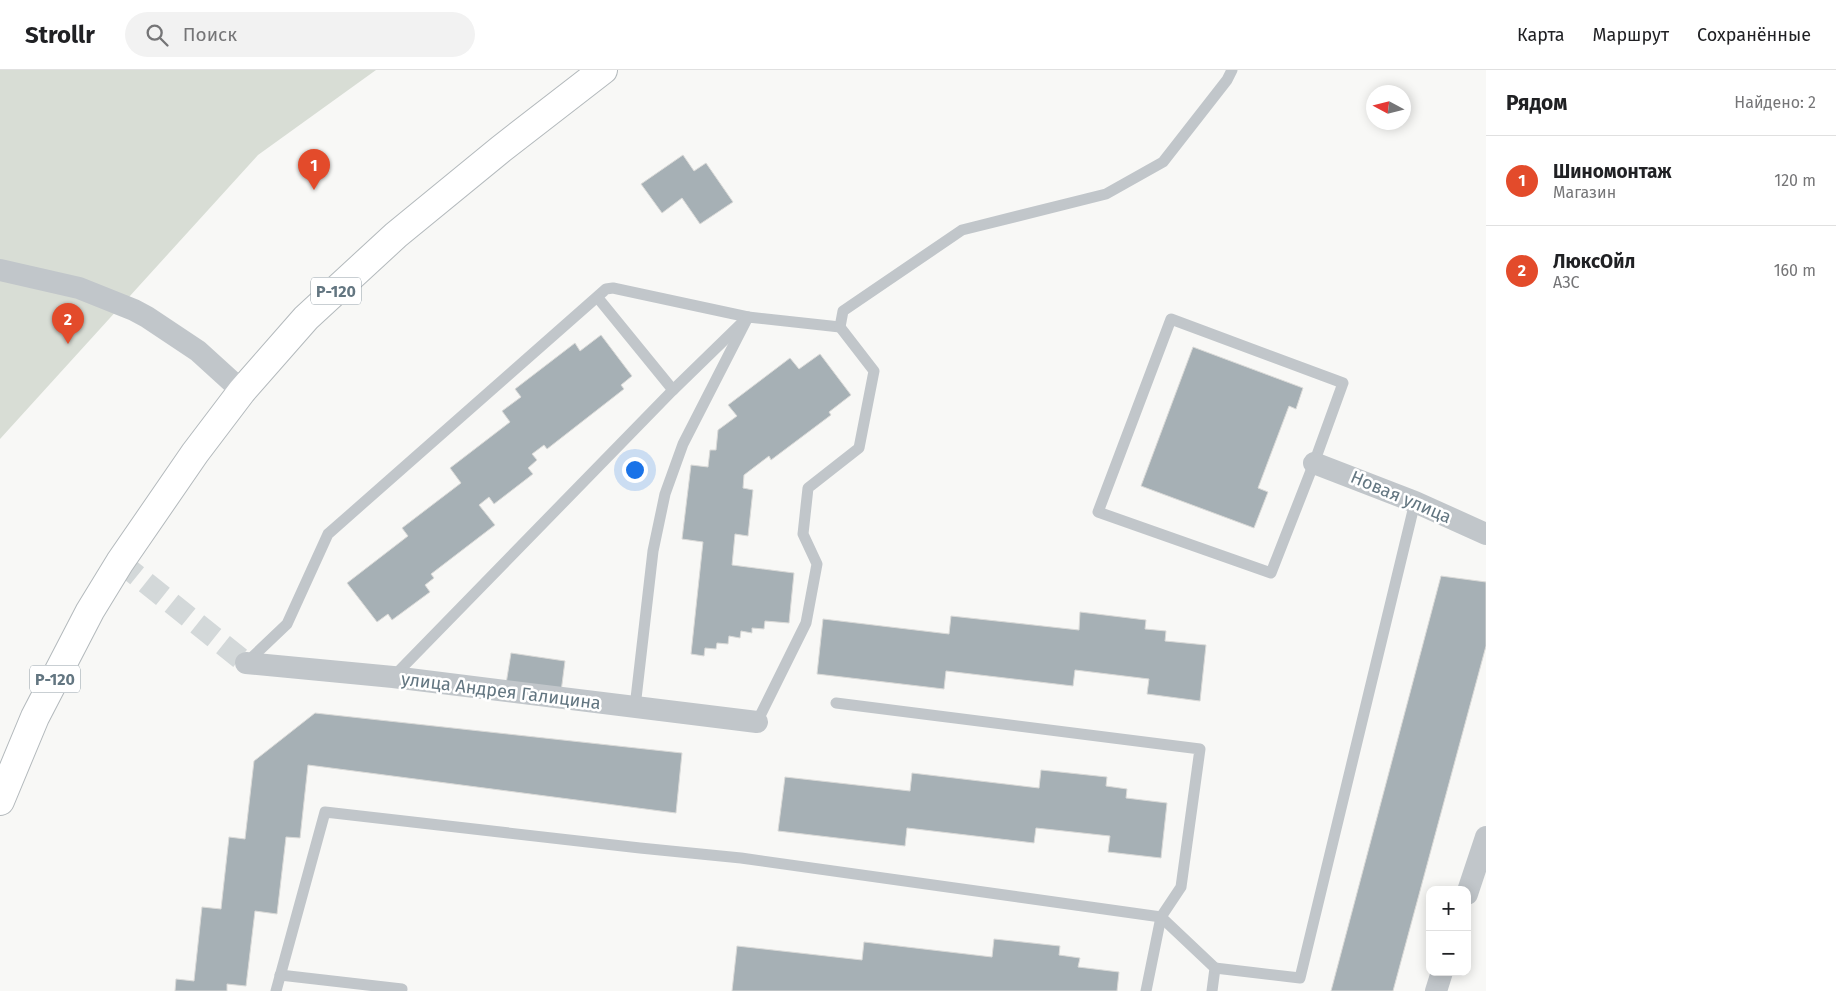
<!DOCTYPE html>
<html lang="ru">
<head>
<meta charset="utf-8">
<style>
  :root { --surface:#fff; --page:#f2f2f2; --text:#202124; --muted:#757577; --line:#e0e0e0; --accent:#e34b2b }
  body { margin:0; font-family:"Fira Sans",sans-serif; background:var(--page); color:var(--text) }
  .controls { position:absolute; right:15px; bottom:15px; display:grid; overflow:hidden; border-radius:10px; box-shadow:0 2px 12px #0003 }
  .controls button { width:45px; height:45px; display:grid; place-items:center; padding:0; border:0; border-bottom:1px solid var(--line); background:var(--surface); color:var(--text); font:25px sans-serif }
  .compass { position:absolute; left:1366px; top:15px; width:45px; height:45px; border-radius:50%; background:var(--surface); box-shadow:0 2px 12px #0003; rotate:277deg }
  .you { position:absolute; left:634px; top:399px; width:18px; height:18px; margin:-12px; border:4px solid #fff; border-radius:50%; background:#1a73e8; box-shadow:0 0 0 8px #1a73e833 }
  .badge { display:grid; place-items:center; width:32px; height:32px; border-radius:50%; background:var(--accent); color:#fff; font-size:16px; font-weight:700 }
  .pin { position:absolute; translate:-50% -41px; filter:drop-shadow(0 1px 2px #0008) }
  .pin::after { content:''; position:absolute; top:26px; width:18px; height:15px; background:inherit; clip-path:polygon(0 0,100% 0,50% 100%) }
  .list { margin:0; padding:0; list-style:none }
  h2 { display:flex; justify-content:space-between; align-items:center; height:65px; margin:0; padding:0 20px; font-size:21px }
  h2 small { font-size:16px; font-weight:400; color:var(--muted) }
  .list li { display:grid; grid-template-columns:32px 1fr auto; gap:15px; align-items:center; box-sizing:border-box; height:90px; padding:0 20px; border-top:1px solid var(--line) }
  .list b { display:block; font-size:19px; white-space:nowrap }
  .list p { margin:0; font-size:16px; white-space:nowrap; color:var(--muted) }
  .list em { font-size:16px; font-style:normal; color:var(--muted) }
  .icon { flex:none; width:28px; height:28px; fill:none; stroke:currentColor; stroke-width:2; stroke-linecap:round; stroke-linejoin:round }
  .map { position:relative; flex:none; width:1486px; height:921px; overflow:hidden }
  header { display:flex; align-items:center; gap:30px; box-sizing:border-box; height:70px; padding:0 25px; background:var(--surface); border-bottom:1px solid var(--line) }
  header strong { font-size:24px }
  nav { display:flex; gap:28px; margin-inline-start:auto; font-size:18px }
  .search { width:350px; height:45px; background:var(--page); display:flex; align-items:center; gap:12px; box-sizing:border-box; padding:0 18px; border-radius:28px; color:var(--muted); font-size:19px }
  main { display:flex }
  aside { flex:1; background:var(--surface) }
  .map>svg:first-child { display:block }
  .green { fill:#d8ddd5 }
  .building { fill:#a6b0b5; stroke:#dadad8 }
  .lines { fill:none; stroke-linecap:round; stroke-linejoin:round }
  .street-tunnel { stroke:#d3d8d9; stroke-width:22; stroke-dasharray:22 11; stroke-linecap:butt }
  .primary-casing { stroke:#b3b9bc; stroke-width:30 }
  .lane { stroke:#c1c6ca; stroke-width:11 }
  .street { stroke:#c1c6ca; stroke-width:22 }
  .primary { stroke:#fff; stroke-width:28 }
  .labels { text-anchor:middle; stroke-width:5; stroke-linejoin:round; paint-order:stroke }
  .shield { fill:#fff; stroke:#929fa7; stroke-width:1 }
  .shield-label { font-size:16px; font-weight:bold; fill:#637681 }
  .street-label { font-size:18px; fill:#637681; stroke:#fff }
</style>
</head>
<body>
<header>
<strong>Strollr</strong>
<div class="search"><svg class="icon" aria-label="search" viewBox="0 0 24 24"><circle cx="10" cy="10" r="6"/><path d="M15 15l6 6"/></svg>Поиск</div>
<nav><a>Карта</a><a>Маршрут</a><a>Сохранённые</a></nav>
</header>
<main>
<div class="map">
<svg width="1486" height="921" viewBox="0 0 1486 921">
  <rect width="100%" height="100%" fill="#f8f8f6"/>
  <!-- green -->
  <path class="green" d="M0,0H376L258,85L0,369Z"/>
  <!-- building -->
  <g class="building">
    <path d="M683,85L694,101L706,93L733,132L700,154L682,128L662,143L641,114Z"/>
    <path d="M601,265L632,306L621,315L624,319L547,379L544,375L532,384L537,390L528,398L533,404L494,434L489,427L479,435L495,455L431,504L434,508L425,515L430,522L392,550L388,544L377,552L347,513L408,466L402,458L461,413L450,398L510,352L502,341L521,327L515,319L575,273L580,281Z"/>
    <path d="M1193,277L1303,318L1296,339L1289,336L1258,418L1268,422L1254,458L1141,416Z"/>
    <path d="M820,284L851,325L829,342L831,345L771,390L769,386L744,405L743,418L753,420L748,466L735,464L732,495L794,503L789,553L765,551L764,559L752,558V563L741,561L740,568L729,566L728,574L717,573L716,579L705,578L704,586L691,584L703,472L682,469L691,395L708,397L710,380H716L718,360L737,346L728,335L790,288L799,299Z"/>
    <path d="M1441,506L1486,512V576L1393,921H1331Z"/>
    <path d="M1080,542L1146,550L1145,559L1166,561L1165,571L1206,575L1200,631L1147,624L1149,609L1075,600L1073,616L946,601L944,619L817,604L823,549L949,564L951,546L1079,560Z"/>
    <path d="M511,583L565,591L561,622L506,614Z"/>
    <path d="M315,643L682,683L676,743L308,695L300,768L286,767L277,844L255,841L246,916L227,914V921H175L176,909L194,911L202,837L221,839L229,767L245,769L254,691Z"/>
    <path d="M1041,700L1107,707L1106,716L1127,719L1126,728L1167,733L1161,788L1108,782L1110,766L1036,758L1034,773L907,758L905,776L778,761L785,707L910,721L912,703L1039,718Z"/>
    <path d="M994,869L1060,876L1059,885L1080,888L1078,897L1119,902L1117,921H732L737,876L862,890L864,872L992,887Z"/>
  </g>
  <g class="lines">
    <!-- street-tunnel -->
    <path class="street-tunnel" d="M120,492L246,593"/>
    <!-- primary casing -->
    <g class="primary-casing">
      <path id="primary" d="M0,731L35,647L90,541L120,492L195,383L242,321L306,248L396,165L501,79L603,0"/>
    </g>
    <!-- lane -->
    <g class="lane">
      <path d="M1171,249L1343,313L1314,393L1271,503L1098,442Z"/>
      <path d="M246,593L287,554L328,464L606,219L613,218L748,247L673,320"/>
      <path d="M393,607L673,320L598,228"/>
      <path d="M836,633L1200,679L1181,817L1161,847L1215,898L1212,921"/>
      <path d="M635,637L653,481L665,424L683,374L748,247L840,257L843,241L962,160L1106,124L1163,92L1227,10L1232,0"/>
      <path d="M757,652L806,553L817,494L803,464L808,418L859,378L874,301L840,257"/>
      <path d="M1215,898L1300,908L1415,432"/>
      <path d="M280,905L402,919"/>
      <path d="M276,921L325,742L640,778L741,788L1161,847L1146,921"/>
    </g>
    <!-- street -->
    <g class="street">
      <path d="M0,200L79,218L134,240L147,247L198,281L242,321"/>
      <path d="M1314,393L1415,432L1486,464"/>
      <path d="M246,593L393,607L757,652"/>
      <path d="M1467,824L1486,767"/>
      <path d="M1436,921L1442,902"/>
    </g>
    <!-- primary -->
    <use href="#primary" class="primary"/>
  </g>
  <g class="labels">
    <!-- shield labels -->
    <g class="shield">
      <rect x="311" y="207.5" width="50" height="27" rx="4"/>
      <rect x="30" y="595.5" width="50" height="27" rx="4"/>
    </g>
    <g class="shield-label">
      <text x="336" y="227">Р-120</text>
      <text x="55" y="615">Р-120</text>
    </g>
    <!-- street labels -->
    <g class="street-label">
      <text transform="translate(1401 427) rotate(23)" y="6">Новая улица</text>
      <text transform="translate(501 621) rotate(7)" y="6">улица Андрея Галицина</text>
    </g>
  </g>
</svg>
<div class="controls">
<button>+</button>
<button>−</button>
</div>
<svg class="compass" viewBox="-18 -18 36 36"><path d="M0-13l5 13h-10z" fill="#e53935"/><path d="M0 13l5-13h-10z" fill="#757577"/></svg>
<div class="you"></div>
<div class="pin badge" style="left:314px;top:120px">1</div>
<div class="pin badge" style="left:68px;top:274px">2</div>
</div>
<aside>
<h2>Рядом<small>Найдено: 2</small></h2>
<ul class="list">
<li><span class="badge">1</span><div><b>Шиномонтаж</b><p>Магазин</p></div><em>120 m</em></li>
<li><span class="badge">2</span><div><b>ЛюксОйл</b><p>АЗС</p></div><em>160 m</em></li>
</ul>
</aside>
</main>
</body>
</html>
